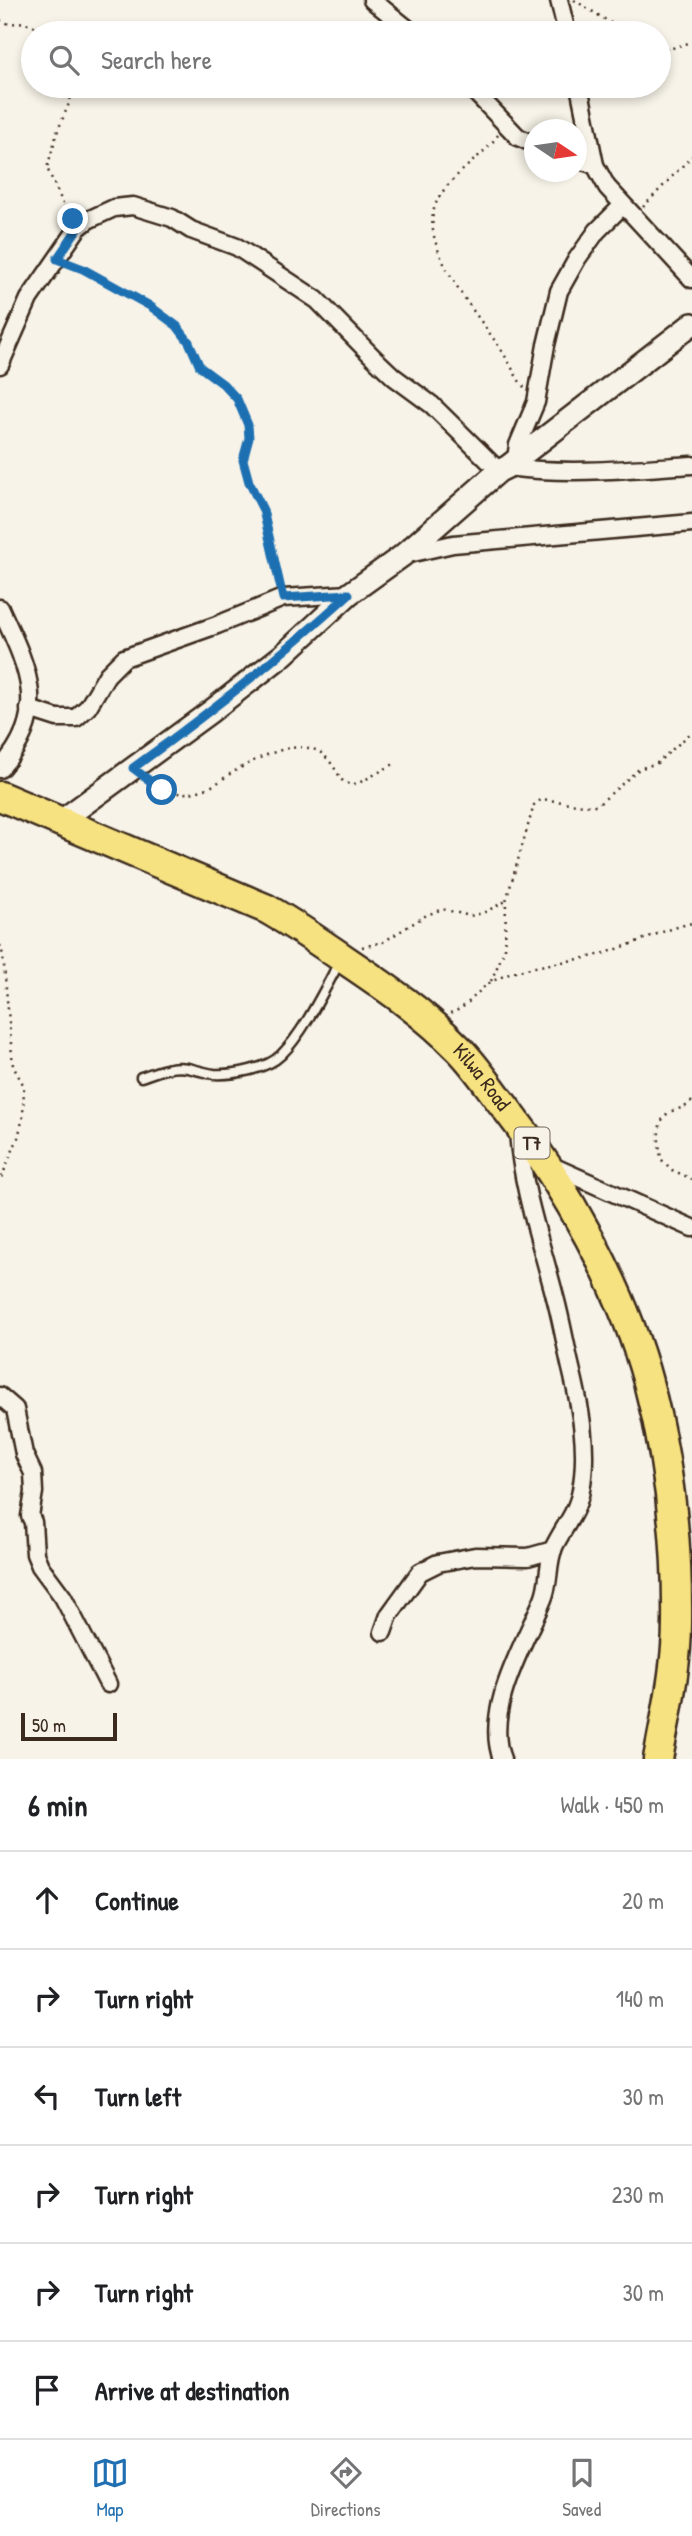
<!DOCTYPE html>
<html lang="en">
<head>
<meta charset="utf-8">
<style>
  :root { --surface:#fff; --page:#f6f6f6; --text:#202124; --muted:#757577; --line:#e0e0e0; --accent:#1f6fb2 }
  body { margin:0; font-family:"Patrick Hand",sans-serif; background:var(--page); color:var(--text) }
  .compass { position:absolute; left:524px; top:119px; width:63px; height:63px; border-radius:50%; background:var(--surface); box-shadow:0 4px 10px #0003; rotate:103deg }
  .scale { position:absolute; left:21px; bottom:18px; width:96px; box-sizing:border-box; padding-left:7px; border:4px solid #3b2a1e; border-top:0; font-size:19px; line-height:24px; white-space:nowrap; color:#3b2a1e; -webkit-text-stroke:5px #f7f3e8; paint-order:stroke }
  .stop { position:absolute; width:21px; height:21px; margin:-16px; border:5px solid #1f6fb2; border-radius:50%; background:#fff }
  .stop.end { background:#1f6fb2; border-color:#fff; box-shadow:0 2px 7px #0008 }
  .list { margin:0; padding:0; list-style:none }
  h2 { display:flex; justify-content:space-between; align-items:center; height:91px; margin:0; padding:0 28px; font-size:30px }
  h2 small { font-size:23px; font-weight:400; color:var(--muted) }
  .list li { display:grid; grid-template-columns:46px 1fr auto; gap:21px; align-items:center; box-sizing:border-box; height:98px; padding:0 28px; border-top:2px solid var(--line) }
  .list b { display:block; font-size:26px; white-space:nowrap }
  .list em { font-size:23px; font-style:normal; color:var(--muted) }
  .icon { flex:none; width:38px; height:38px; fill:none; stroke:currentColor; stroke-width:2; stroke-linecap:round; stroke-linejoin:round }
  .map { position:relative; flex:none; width:692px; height:1759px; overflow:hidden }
  .search { position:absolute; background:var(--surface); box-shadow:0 4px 10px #0003; left:21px; right:21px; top:21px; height:77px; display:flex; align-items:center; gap:18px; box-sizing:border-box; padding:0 24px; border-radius:38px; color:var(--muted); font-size:26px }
  .sheet { height:679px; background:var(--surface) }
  nav { display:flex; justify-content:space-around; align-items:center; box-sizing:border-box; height:98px; border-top:2px solid var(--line); background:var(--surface); font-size:19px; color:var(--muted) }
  nav a { display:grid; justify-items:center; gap:4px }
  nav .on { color:var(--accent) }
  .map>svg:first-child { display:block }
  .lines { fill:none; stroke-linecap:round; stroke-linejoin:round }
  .lane-casing { stroke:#3b2a1e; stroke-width:13 }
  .street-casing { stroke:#3b2a1e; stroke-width:21 }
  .secondary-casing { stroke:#3b2a1e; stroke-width:26 }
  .highway-casing { stroke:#3b2a1e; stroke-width:33 }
  .path { stroke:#3b2a1e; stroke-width:2.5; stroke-dasharray:2 5; stroke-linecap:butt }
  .lane { stroke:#f7f3e8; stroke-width:8 }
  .street { stroke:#f7f3e8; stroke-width:16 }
  .secondary { stroke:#f7f3e8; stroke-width:21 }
  .highway { stroke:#f7e281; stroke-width:28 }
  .route { stroke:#1f6fb2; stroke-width:9 }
  .labels { text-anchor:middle; stroke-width:5; stroke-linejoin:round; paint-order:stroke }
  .shield { fill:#f7f3e8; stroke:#73665b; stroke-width:2 }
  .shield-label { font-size:19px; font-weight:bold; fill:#3b2a1e }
  .street-label { font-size:21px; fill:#3b2a1e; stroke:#f7f3e8 }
</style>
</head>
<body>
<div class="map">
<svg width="692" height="1759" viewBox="0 0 692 1759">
  <rect width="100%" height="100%" fill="#f7f3e8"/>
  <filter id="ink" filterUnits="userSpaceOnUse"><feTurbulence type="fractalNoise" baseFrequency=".0143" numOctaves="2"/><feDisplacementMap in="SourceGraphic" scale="14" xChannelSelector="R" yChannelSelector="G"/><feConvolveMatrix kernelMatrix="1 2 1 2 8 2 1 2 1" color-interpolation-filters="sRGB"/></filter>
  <g filter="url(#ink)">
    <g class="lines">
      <!-- lane casing -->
      <g class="lane-casing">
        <path id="lane" d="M141,1077C156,1072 171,1065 188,1068C197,1070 206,1073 214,1074C234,1075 267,1069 281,1055C304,1032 323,992 339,963"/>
      </g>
      <!-- street casing -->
      <g class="street-casing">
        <g id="street">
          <path d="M372,0L413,33"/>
          <path d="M559,0L567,33"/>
          <path d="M469,86L518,137L534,144"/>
          <path d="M579,86L595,165L607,187L692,279"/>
          <path d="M576,159L595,165"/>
          <path d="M0,365L29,299L78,228L88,220L114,208L133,206L172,218L191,230L237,247L317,300L374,358L394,377L432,405L499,471"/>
          <path d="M516,459L518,445L536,402L546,345L559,291L577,259L597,231L622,206"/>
          <path d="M507,467C569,475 630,469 692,465"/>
          <path d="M404,555L453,544L692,523"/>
          <path d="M0,608C28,668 51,712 0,769"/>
          <path d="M29,709L57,718H76L88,707L107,675L124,658L217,625L283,598L349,594"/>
          <path d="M550,1165L692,1228"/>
          <path d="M0,1396L15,1409L24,1454L33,1473L34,1492L30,1516L33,1522L35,1554L40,1566L63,1597L108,1684"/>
          <path d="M383,1632L389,1615L420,1572L438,1563L475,1556L528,1557L553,1550"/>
          <path d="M502,1759C483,1710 525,1643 543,1599C550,1583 547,1563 554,1547C563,1528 578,1511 581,1490C589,1448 580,1405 570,1364C565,1342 561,1319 555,1297C541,1242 522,1189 518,1132"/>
        </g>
      </g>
      <!-- secondary casing -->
      <g class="secondary-casing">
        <path id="secondary" d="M61,821L210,712L283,655L349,594L402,556L499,471L507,467L692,324"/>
      </g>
      <!-- highway casing -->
      <g class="highway-casing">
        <g id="highway">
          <path id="s1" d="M0,796L267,909C295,925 321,943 347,961C387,988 425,1014 459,1049C476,1066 490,1088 505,1107C564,1183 623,1288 648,1382C669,1460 678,1543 677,1623C677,1668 666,1714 658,1759"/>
        </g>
      </g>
      <!-- path -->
      <g class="path">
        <path d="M574,0L627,33"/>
        <path d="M0,20L9,24L23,22L50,33"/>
        <path d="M659,52L692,42"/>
        <path d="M498,135C481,159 451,174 437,201C414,247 483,319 505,356C512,366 516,379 525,388"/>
        <path d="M643,207L692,156"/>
        <path d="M71,216L64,206L47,168L58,130L70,101L72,86"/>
        <path d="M69,264C94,273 162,309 179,328C189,340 192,359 203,369C218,383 234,390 243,411C255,438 242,441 244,462C246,480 258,495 263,512C270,535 274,561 280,585"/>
        <path d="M146,779C165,796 189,797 212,786C220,782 227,775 235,771C257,758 298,737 321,753C332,761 336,772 344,783L357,784L394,764"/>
        <path d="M0,945L3,955L13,1066L24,1086L23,1117L18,1138L0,1181"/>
        <path d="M362,947L383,942L425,916L442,909L470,916L483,913L506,901"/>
        <path d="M491,981L505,949L506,901L534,805L542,799L591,806L599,804L639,769L657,763L692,732"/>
        <path d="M450,1013C469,1008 477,989 493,981C521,966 563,963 594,956C627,948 658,931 692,923"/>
        <path d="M692,1101C686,1108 680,1108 672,1111C654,1119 659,1143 661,1159L672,1170L692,1179"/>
      </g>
      <!-- lane -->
      <use href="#lane" class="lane"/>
      <!-- street -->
      <use href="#street" class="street"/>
      <!-- secondary -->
      <use href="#secondary" class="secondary"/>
      <!-- highway -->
      <use href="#highway" class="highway"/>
    </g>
  </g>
  <g class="lines" filter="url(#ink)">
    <!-- route -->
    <path class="route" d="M73,219L78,228L57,259L83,269L150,306L177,326L189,342L200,367L223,384L237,399L248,425L249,438L243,460L249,482L263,510L283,598L349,594C280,657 208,714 133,768L162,790"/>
  </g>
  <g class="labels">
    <!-- shield labels -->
    <rect class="shield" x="514.5" y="1127.5" width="35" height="31" rx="5"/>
    <g class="shield-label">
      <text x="532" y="1150">T7</text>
    </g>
    <!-- street labels -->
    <g class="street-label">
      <text dy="7" stroke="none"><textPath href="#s1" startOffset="564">Kilwa Road</textPath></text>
    </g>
  </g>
</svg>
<svg class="compass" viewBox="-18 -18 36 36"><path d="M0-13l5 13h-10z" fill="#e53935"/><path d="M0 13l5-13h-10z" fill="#757577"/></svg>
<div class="scale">50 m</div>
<div class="stop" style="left:162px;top:790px"></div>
<div class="stop end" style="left:73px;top:219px"></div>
<div class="search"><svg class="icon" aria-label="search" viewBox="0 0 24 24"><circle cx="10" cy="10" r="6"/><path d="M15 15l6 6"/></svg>Search here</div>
</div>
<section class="sheet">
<h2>6 min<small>Walk · 450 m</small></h2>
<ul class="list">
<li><svg class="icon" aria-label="ahead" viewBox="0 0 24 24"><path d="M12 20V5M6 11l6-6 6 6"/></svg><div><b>Continue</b></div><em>20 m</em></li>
<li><svg class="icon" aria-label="right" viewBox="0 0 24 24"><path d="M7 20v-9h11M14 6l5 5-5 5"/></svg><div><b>Turn right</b></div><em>140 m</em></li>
<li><svg class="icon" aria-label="left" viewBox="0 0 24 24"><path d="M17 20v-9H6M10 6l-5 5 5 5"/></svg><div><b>Turn left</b></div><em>30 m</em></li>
<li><svg class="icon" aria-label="right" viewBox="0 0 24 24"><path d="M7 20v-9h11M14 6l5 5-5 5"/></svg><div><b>Turn right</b></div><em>230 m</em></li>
<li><svg class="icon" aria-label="right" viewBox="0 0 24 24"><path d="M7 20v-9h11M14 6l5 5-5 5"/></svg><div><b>Turn right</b></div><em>30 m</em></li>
<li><svg class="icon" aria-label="arrive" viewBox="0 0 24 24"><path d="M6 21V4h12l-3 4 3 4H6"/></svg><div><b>Arrive at destination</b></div></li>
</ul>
</section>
<nav>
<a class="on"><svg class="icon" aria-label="map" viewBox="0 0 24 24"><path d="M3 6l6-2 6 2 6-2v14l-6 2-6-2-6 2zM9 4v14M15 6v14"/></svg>Map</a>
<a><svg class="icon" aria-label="directions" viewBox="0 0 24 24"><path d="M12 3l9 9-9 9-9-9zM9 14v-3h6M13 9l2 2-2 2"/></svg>Directions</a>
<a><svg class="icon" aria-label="saved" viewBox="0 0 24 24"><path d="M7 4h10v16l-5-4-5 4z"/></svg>Saved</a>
</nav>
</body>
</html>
